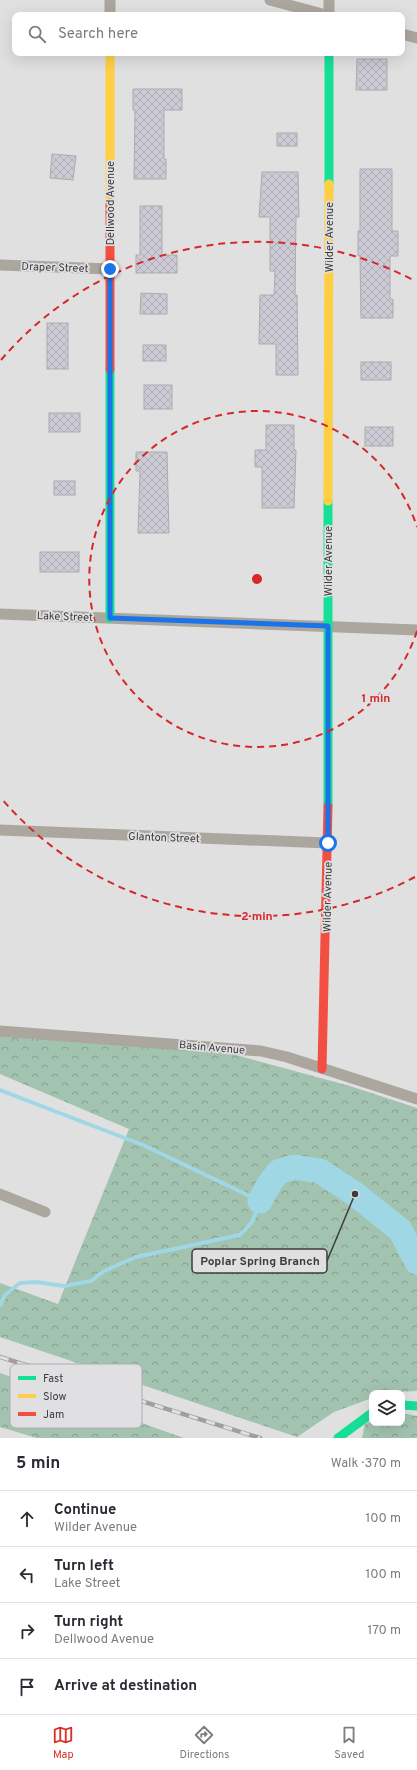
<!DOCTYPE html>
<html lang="en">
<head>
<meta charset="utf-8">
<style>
  :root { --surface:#fff; --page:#f7f7f7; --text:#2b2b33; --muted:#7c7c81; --line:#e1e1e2; --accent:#d93025 }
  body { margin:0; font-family:Overpass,sans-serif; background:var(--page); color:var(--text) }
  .controls { position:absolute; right:12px; bottom:12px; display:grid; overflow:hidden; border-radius:8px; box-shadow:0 4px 16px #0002 }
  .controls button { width:36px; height:36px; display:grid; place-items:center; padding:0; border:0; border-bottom:1px solid var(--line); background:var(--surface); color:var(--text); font:20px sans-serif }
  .stop { position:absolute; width:12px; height:12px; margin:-9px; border:3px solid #1a73e8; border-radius:50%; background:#fff }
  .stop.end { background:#1a73e8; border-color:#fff; box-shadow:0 1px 4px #0008 }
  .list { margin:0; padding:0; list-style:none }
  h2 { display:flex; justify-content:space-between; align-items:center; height:52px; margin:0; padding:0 16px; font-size:17px }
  h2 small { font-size:13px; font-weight:400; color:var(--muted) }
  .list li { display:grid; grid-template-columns:26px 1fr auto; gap:12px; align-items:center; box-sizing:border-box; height:56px; padding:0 16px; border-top:1px solid var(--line) }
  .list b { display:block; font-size:15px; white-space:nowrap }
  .list p { margin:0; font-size:13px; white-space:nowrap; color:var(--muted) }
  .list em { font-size:13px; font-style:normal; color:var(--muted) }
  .icon { flex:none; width:22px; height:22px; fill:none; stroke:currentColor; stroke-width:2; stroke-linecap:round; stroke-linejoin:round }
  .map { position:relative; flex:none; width:417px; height:1438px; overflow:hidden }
  .search { position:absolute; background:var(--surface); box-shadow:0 4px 16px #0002; left:12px; right:12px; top:12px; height:44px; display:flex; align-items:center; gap:10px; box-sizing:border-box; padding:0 14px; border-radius:8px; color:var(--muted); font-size:15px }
  .sheet { height:276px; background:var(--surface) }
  nav { display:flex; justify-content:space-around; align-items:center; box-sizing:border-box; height:56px; border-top:1px solid var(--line); background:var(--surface); font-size:11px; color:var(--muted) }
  nav a { display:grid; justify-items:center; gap:2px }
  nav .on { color:var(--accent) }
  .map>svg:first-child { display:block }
  .forest { fill:url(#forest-crowns) }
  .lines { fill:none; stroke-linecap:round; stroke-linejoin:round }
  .stream { stroke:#9fd7e4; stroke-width:4 }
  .river { stroke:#9fd7e4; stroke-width:25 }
  .building { fill:url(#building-cross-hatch); stroke:#acacad }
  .street { stroke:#aba69e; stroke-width:11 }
  .fast { stroke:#16e098; stroke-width:9 }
  .slow { stroke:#ffcf43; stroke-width:9 }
  .jam { stroke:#f24e42; stroke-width:9 }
  .rail-casing { stroke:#a29f9a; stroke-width:4.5 }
  .rail { stroke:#e0dfe2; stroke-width:3; stroke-dasharray:9; stroke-linecap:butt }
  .route { stroke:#1a73e8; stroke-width:5 }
  .ring { fill:none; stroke:#d62828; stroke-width:2; stroke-dasharray:7 5 }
  .labels { text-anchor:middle; stroke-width:3.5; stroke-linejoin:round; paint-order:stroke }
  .street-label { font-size:11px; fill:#3c3c3d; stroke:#e0dfe2 }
  .key { fill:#e0dfe2; stroke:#afaeb0; stroke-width:1 }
  .key-label { font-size:11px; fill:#3c3c3d }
  .centre { fill:#d62828; stroke:#e0dfe2; stroke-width:2 }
  .ring-label { font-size:12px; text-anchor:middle; font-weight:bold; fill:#d62828; stroke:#e0dfe2; stroke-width:3.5; stroke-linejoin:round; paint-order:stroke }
  .leader { fill:none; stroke:#3c3c3d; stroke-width:1.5 }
  .callout-dot { fill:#3c3c3d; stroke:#e0dfe2; stroke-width:1.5 }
  .callout { fill:#e0dfe2; stroke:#3c3c3d; stroke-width:1.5 }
  .callout-label { font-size:12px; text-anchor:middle; font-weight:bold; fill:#3c3c3d }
</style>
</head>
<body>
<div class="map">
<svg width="417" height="1438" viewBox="0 0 417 1438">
  <defs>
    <pattern id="forest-crowns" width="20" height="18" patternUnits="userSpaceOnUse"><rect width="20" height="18" fill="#a2c3af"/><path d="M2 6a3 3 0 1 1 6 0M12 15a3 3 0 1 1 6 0" fill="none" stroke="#85a090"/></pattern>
    <pattern id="building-cross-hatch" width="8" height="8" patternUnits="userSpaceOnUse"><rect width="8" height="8" fill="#cccad5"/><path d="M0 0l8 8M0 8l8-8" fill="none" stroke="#b0aeb8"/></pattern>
  </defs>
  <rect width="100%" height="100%" fill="#e0e0e1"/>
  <!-- forest -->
  <g class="forest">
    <path d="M0,1034L236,1055L350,1086L417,1108V1391L372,1393V1398L334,1412L297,1437L0,1337V1283L58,1304L129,1129L0,1074Z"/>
    <path d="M0,1373L184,1438H37L0,1427Z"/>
    <path d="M402,1413L417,1416V1438H362L365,1424L372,1421V1423H402Z"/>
  </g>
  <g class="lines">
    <!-- stream -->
    <path class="stream" d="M0,1090L143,1145L260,1201L252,1222L240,1235L136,1257L104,1271L91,1281L64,1286L36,1282L20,1283L5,1295L0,1305"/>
    <!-- river -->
    <path class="river" d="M260,1201L268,1186L278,1172L294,1167L320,1171L355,1194L400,1230L417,1262"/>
  </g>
  <!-- building -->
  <g class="building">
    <path d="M357,59H387V90H356Z"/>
    <path d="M133,89H182V110H164V159H166V179H134L135,110H133Z"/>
    <rect x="277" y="133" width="20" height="13"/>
    <path d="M52,154L76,156L73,180L50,178Z"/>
    <path d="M360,169H392V231H398V256H390V299H393V318H361L360,256H358V231H360Z"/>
    <path d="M262,172H298L299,217H296L295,295H297L298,375H276V344H259L260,295H274L275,271H270V217H259Z"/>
    <path d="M140,206H162V255H177V273H136V255H140Z"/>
    <path d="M141,293L167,294V314H140Z"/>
    <rect x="47" y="323" width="21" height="46"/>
    <rect x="143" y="345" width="23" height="16"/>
    <rect x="361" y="362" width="30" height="18"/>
    <rect x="144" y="385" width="28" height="24"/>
    <rect x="49" y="413" width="31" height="19"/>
    <path d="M266,425H294V450H296L294,508H262V467H255V450H266Z"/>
    <rect x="365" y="427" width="28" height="19"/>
    <path d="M136,452H167L169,533H138L140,471H136Z"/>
    <rect x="54" y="481" width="21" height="14"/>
    <rect x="40" y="552" width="39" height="20"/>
  </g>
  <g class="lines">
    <!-- street -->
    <g class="street">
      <path d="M110,0V15"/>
      <path d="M270,0L326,15"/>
      <path d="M329,15V0"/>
      <path d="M402,34L417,38"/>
      <path d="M0,265L110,269"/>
      <path d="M0,614L417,630"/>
      <path d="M0,830L328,843"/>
      <path d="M0,1031L261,1051L287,1057L417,1099"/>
      <path d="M0,1194L45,1212"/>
    </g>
    <!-- fast -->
    <g class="fast">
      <path d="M329,184V53"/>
      <path d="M110,369V618"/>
      <path d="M328,806V501"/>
      <path d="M402,1405L417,1406"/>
      <path d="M338,1438L372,1413"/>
    </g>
    <!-- slow -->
    <g class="slow">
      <path d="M110,53V203"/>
      <path d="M328,501L329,184"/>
    </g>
    <!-- jam -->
    <g class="jam">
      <path d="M110,203V369"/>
      <path d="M322,1069L328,806"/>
    </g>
    <!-- rail casing -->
    <g class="rail-casing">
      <path id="rail" d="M0,1357L260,1438"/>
    </g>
    <!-- rail -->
    <use href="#rail" class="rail"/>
  </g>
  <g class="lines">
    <!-- route -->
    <path class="route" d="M110,269V618L328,626V843"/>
  </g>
  <!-- distance rings -->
  <g class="ring">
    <path d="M417 631A168 168 0 1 1 417 527"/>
    <path d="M415 877A337 337 0 0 1 1 798M1 360A337 337 0 0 1 415 281"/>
  </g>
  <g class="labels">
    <!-- street labels -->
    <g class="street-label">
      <text transform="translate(110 203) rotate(-90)" y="4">Dellwood Avenue</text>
      <text transform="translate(329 237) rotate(-90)" y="4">Wilder Avenue</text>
      <text transform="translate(55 267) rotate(2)" y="4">Draper Street</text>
      <text transform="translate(328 561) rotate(-90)" y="4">Wilder Avenue</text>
      <text transform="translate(65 616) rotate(2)" y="4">Lake Street</text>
      <text transform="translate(164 837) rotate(2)" y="4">Glanton Street</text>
      <text transform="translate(327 897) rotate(-89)" y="4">Wilder Avenue</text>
      <text transform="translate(212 1047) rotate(5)" y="4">Basin Avenue</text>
    </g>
  </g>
  <!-- legend -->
  <rect x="10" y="1364" width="132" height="64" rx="6" class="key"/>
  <rect x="18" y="1376" width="18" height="4" fill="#16e098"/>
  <rect x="18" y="1394" width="18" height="4" fill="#ffcf43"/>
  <rect x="18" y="1412" width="18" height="4" fill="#f24e42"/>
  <g class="key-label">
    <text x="43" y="1382">Fast</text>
    <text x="43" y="1400">Slow</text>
    <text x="43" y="1418">Jam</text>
  </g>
  <circle cx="257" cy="579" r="6" class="centre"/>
  <g class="ring-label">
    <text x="376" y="702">1 min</text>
    <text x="257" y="920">2 min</text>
  </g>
  <!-- callouts -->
  <path class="leader" d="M355 1194L327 1261"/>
  <circle class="callout-dot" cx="355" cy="1194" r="4"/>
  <rect class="callout" x="192" y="1249" width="135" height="24" rx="4"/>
  <g class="callout-label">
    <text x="260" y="1265">Poplar Spring Branch</text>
  </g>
</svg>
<div class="controls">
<button><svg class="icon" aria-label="layers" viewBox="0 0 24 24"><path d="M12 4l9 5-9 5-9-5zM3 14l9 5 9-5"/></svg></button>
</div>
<div class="stop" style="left:328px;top:843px"></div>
<div class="stop end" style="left:110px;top:269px"></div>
<div class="search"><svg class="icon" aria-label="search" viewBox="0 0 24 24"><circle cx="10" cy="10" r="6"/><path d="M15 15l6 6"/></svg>Search here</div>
</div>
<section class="sheet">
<h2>5 min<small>Walk · 370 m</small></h2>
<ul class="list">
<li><svg class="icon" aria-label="ahead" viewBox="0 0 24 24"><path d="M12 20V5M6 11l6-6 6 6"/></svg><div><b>Continue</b><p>Wilder Avenue</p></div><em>100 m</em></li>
<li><svg class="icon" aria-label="left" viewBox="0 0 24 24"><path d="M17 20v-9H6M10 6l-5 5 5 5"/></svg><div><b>Turn left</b><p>Lake Street</p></div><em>100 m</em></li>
<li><svg class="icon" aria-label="right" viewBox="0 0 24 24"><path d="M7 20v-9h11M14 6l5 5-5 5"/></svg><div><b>Turn right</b><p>Dellwood Avenue</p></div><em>170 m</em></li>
<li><svg class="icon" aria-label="arrive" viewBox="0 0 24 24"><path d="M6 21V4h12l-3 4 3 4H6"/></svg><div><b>Arrive at destination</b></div></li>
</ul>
</section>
<nav>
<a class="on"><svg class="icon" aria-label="map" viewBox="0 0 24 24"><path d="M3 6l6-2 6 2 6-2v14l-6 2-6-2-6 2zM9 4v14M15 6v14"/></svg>Map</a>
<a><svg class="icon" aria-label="directions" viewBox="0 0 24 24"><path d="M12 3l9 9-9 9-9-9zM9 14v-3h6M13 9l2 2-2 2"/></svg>Directions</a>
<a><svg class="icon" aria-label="saved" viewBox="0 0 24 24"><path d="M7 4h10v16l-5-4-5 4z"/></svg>Saved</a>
</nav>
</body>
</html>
